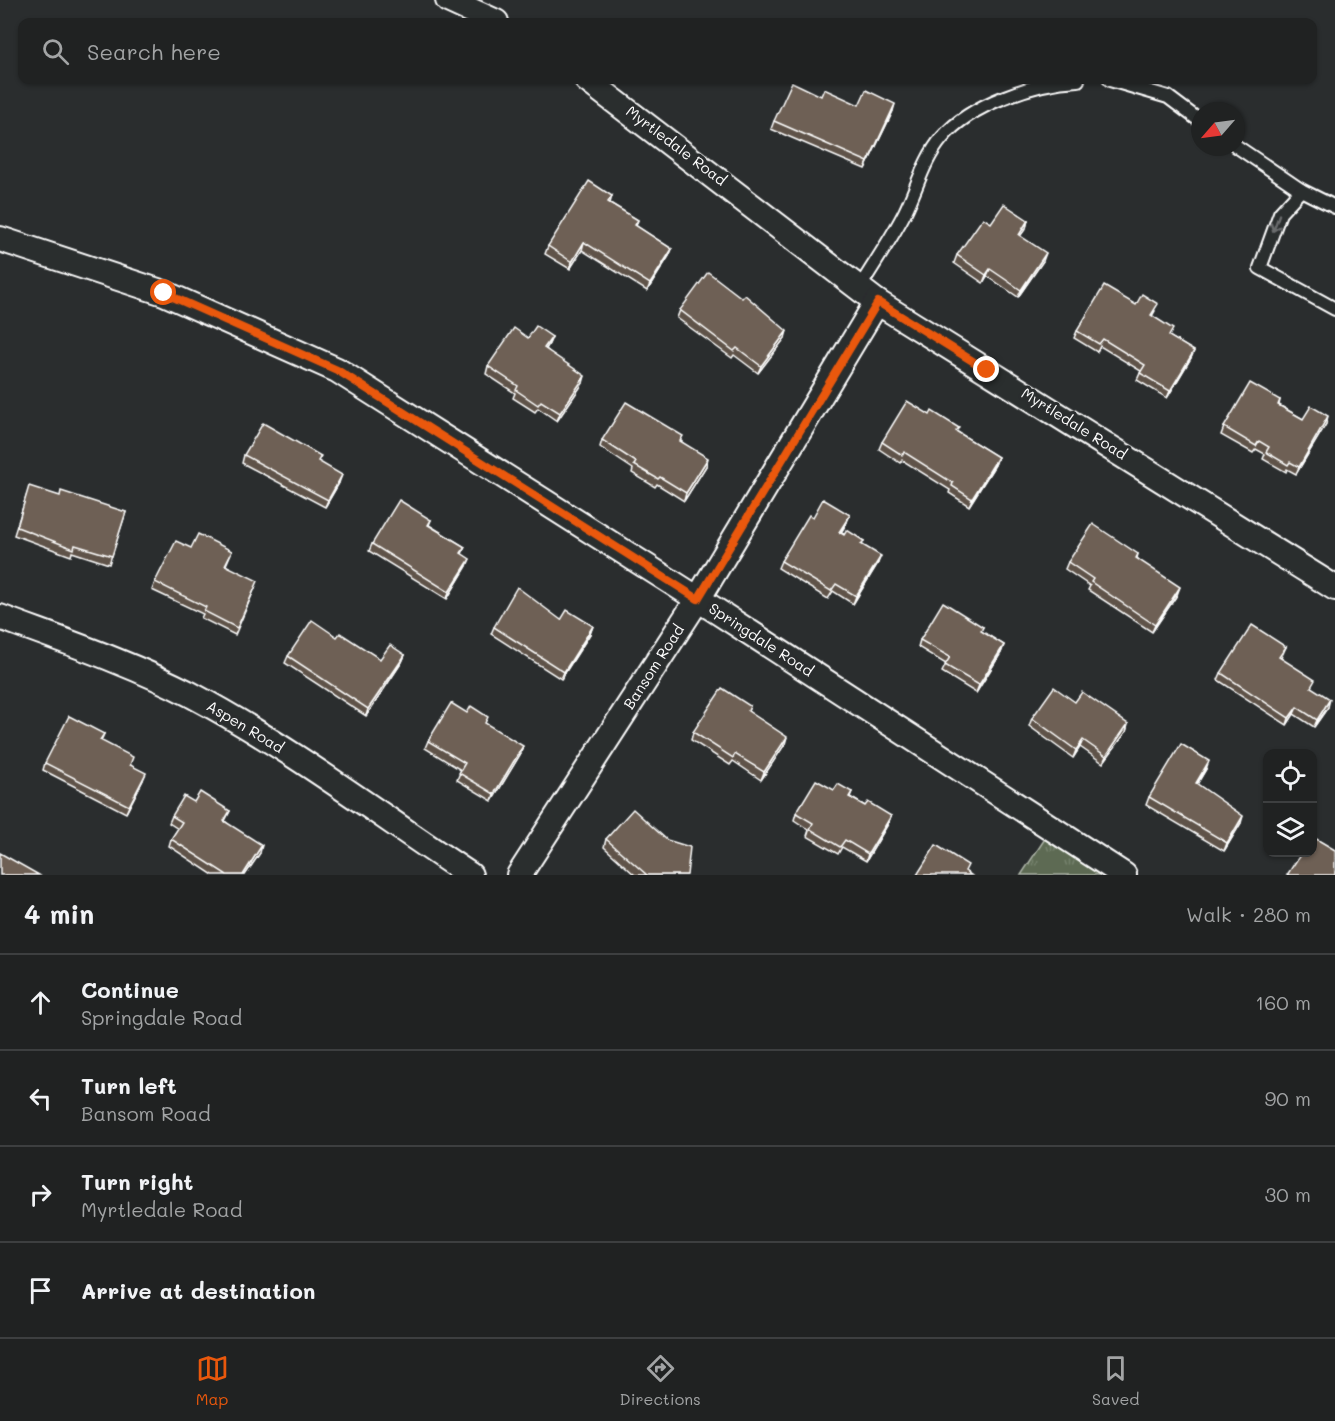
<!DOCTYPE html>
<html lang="en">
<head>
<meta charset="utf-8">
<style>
  :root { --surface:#202222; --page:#2d2f2f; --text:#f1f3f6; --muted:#a2a4a5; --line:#3d3f40; --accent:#ea580c }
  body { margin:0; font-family:Mali,sans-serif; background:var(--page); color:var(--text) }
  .controls { position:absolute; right:18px; bottom:18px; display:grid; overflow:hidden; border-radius:12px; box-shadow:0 2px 4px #0004 }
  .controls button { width:54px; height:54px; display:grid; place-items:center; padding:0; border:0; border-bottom:2px solid var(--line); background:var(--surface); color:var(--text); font:30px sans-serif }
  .compass { position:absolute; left:1191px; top:102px; width:54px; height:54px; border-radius:50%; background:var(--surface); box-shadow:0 2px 4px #0004; rotate:242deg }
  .stop { position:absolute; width:18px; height:18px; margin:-14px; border:4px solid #ea580c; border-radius:50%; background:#fff }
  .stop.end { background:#ea580c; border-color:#fff; box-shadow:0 2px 6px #0008 }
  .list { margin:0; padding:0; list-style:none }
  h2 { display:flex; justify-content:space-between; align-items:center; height:78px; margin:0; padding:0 24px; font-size:26px }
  h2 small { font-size:20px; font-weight:400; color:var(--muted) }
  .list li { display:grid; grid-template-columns:39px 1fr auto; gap:18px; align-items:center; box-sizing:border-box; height:96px; padding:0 24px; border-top:2px solid var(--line) }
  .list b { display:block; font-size:22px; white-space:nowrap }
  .list p { margin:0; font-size:20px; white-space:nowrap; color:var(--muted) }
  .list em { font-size:20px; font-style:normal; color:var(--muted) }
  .icon { flex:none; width:33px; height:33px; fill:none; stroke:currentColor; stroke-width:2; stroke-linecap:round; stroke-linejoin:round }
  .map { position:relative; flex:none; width:1335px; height:875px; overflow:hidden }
  .search { position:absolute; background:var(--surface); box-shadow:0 2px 4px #0004; left:18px; right:18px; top:18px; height:66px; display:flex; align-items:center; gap:15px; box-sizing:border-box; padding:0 21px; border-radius:12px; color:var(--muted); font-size:22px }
  .sheet { height:462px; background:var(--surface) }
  nav { display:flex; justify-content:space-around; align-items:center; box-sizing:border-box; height:84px; border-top:2px solid var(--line); background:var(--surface); font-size:16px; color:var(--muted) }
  nav a { display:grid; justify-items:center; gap:3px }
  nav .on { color:var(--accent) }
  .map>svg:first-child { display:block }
  .grass { fill:url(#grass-tufts); stroke:#aeb5a9; stroke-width:1.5 }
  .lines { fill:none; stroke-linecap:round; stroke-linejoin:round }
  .service-casing { stroke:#fff; stroke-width:16 }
  .minor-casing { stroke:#fff; stroke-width:28 }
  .service { stroke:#2a2d2e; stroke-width:12 }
  .minor { stroke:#2a2d2e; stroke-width:24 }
  .wall { fill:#5f5348; stroke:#fff; stroke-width:1.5 }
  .shaded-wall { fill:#4d443b; stroke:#fff; stroke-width:1.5 }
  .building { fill:#6e6154; stroke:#fff; stroke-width:1.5 }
  .oneway { stroke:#6a6c6d }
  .route { stroke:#ea580c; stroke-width:8 }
  .labels { text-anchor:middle; stroke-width:6; stroke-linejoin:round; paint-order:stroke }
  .street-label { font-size:15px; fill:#fff; stroke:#2a2d2e }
</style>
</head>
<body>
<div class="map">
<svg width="1335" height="875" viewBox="0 0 1335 875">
  <defs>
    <pattern id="grass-tufts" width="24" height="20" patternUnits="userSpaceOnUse" patternTransform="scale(1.5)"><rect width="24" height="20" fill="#5d6b53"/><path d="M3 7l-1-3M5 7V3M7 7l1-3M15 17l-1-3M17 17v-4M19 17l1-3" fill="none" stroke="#75816d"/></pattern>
  </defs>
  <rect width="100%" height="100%" fill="#2a2d2e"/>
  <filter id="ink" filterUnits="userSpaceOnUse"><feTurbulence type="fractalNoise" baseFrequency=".0167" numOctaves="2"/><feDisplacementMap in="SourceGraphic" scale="12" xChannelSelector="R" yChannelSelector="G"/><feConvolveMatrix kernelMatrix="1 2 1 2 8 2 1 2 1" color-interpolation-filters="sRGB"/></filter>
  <g filter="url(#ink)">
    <!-- grass -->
    <path class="grass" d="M1052,828L1128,875H1021Z"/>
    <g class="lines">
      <!-- service casing -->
      <g class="service-casing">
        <g id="service">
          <path d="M1110,80L1168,97L1200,121"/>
          <path d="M1236,146L1301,190"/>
          <path d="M1335,207L1301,190L1280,213L1260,268L1335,309"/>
          <path d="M860,287C875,262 892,238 905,212C917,188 924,159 942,138C970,104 1036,82 1078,80"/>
        </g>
      </g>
      <!-- minor casing -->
      <g class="minor-casing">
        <g id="minor">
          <path d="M448,0L496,22"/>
          <path d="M587,80L877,302L1335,588"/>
          <path d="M0,239L164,293L337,370L698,599L1124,875"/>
          <path d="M0,617C64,641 130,663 190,694C288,746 378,814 470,875"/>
          <path d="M519,875L698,599L877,302"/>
        </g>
      </g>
      <!-- service -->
      <use href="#service" class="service"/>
      <!-- minor -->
      <use href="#minor" class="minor"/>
    </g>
    <!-- wall -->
    <g class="wall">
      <path d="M821,96L859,105L893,111L865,169L771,129L774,121Z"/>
      <path d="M612,196L610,203L638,220L636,226L672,249L669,256L647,291L582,250L570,269L545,254L548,246Z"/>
      <path d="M1028,220L1026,228L1020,236L1043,261L1018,297L987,276L983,283L954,263L957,255L991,223Z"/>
      <path d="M1136,305L1155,311L1152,316L1170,337L1194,351L1191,358L1167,398L1137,380L1141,371L1100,346L1097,352L1074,338L1077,331Z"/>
      <path d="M680,310L785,338L758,373L734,355L732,358L677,318Z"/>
      <path d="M552,337L549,344L546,349L583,383L557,421L538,408L535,412L513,398L515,393L486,374L488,366L528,338Z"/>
      <path d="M1280,400L1279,405L1303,419L1326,424L1296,474L1287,469L1286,472L1263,459L1265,454L1256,449L1253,453L1221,435L1224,427Z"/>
      <path d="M957,432L998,457L995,465L969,506L949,493L950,490L902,460L900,463L879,449L882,442Z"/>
      <path d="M602,440L681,441L706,466L684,501L657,484L655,487L632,473L633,469L600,447Z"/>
      <path d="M244,455L319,462L339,483L325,507L242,463Z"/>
      <path d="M27,494L59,496L126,512L109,564L72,552L71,556L14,535Z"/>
      <path d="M813,517L847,522L841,533L864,541L862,545L878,563L853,604L833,591L828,599L778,568L781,561Z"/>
      <path d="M431,520L429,525L465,547L462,554L467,566L447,599L369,551L372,544Z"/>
      <path d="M191,548L232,551L226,565L255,588L235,635L201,618L203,614L152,590L155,582Z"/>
      <path d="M1138,554L1137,558L1177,595L1152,632L1088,590L1090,586L1065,569L1068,562Z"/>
      <path d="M561,620L593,626L590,634L561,679L491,634L494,627Z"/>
      <path d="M983,627L981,631L1004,645L1001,653L976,693L942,672L946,664L918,647L920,640Z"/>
      <path d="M337,637L380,659L405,655L402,662L366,716L285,663L288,656Z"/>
      <path d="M1286,647L1281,658L1312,688L1328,707L1314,727L1294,714L1287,725L1218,680L1221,673Z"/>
      <path d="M1075,702L1128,724L1126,732L1103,763L1080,747L1073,758L1029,726L1032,718Z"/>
      <path d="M750,706L748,711L785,744L761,780L733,761L730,765L691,740L693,732Z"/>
      <path d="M467,713L486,724L521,753L492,801L457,780L461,770L425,748L428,741Z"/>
      <path d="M104,734L101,741L131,765L143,780L126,813L43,770L45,763Z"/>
      <path d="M1206,769L1197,784L1241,823L1224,851L1146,805L1149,797Z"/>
      <path d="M834,790L852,792L850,797L865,806L891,816L888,824L866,861L842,847L838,854L807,836L809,830L794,820L796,813Z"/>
      <path d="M194,802L230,811L225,821L260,853L245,875H213L169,846L171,839L178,829L169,823L172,816Z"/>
      <path d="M606,839L687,875H635L604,847Z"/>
    </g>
    <!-- shaded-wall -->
    <g class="shaded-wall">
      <path d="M895,104L893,111L865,169L868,162Z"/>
      <path d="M1028,220L1026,228L1016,242L1019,235Z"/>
      <path d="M584,242L582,250L570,269L572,262Z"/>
      <path d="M672,249L669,256L647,291L650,284Z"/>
      <path d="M1046,253L1043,261L1018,297L1021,290Z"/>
      <path d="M990,269L987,276L983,283L986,275Z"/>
      <path d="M787,331L785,338L758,373L761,366Z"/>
      <path d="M552,337L549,344L541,356L544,348Z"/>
      <path d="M1194,351L1191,358L1167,398L1170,391Z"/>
      <path d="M585,376L583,383L557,421L560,413Z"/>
      <path d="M1328,416L1326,424L1296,474L1299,467Z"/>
      <path d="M998,457L995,465L969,506L972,499Z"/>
      <path d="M708,458L706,466L684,501L686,493Z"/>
      <path d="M342,475L339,483L325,507L328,500Z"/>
      <path d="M850,515L847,522L837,539L839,532Z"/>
      <path d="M881,556L878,563L853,604L856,596Z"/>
      <path d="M470,559L467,566L447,599L449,592Z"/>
      <path d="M1180,587L1177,595L1152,632L1155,625Z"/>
      <path d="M593,626L590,634L561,679L564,672Z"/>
      <path d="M1004,645L1001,653L976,693L979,685Z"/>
      <path d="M405,655L402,662L366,716L368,709Z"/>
      <path d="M1330,699L1328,707L1314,727L1317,720Z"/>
      <path d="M1297,707L1294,714L1287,725L1289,718Z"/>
      <path d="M1128,724L1126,732L1103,763L1106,756Z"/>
      <path d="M787,737L785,744L761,780L764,772Z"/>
      <path d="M1083,740L1080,747L1073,758L1076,750Z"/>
      <path d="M523,746L521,753L492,801L494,794Z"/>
      <path d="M1209,761L1206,769L1193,791L1196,783Z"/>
      <path d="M146,773L143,780L126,813L129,806Z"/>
      <path d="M891,816L888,824L866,861L868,854Z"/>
      <path d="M1243,816L1241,823L1224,851L1227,843Z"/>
      <path d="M262,845L260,853L245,875H243Z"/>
    </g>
    <!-- building -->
    <g class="building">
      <path d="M792,82L821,96L824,89L859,105L866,90L895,104L868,162L774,121Z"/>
      <path d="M589,181L612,196L608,202L638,220L635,225L672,249L650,284L584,242L572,262L548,246Z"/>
      <path d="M1004,204L1028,220L1019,235L1046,253L1021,290L990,269L986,275L957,255L983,218L991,223Z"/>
      <path d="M708,272L742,298L745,295L787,331L761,366L737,348L734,351L680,310Z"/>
      <path d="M1104,286L1136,305L1142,294L1158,304L1151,315L1173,329L1169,336L1194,351L1170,391L1140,373L1145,365L1103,339L1099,344L1077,331Z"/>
      <path d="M536,326L552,337L544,348L585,376L560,413L541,401L538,405L516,390L518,386L488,366L514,328L528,338Z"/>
      <path d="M1250,383L1280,400L1278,405L1303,419L1311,406L1328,416L1299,467L1290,462L1288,465L1266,452L1269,447L1259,441L1256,446L1224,427Z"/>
      <path d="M907,401L930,415L932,411L959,428L956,431L998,457L972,499L952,486L953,483L904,452L902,455L882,442Z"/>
      <path d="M626,402L683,436L680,441L708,458L686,493L660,477L658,479L634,465L636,462L602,440Z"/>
      <path d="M263,423L321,456L318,461L342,475L328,500L244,455Z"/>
      <path d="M29,486L60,496L61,491L126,512L112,556L75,545L74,549L17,527Z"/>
      <path d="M823,499L850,515L839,532L844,535L847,530L864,541L861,544L881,556L856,596L836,584L831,591L781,561L809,515L813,517Z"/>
      <path d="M399,500L431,520L428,525L465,547L461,553L470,559L449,592L372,544Z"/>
      <path d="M1093,524L1138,554L1136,558L1180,587L1155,625L1091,582L1093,579L1068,562Z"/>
      <path d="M198,534L232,551L225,565L258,581L237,628L204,611L206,607L155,582L176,541L191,548Z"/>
      <path d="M517,587L561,620L567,610L593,626L564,672L494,627Z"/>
      <path d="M943,602L983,627L981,631L1004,645L979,685L945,665L950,657L920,640Z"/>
      <path d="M312,620L337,637L340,633L380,659L390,645L405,655L368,709L288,656Z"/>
      <path d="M1252,625L1286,647L1279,657L1315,680L1311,687L1330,699L1317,720L1297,707L1289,718L1221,673Z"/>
      <path d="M1054,687L1075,702L1082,692L1128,724L1106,756L1083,740L1076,750L1032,718Z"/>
      <path d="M722,688L750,706L748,711L787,737L764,772L735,754L733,758L693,732Z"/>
      <path d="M451,703L467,713L471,706L488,717L485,723L523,746L494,794L459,773L465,763L428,741Z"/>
      <path d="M69,716L104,734L100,740L133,757L130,765L146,773L129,806L45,763Z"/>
      <path d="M1181,744L1209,761L1196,783L1243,816L1227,843L1149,797Z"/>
      <path d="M816,780L834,790L838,784L852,792L849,797L865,806L868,802L891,816L868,854L845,840L840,847L810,829L813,823L796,813Z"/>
      <path d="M200,792L230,811L224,821L262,845L243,875H227L171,839L182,822L172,816L184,796L194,802Z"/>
      <path d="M633,809L667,840L690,847L687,875H647L606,839Z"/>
      <path d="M1313,837L1335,850V875H1287L1302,852H1312Z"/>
      <path d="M936,845L968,865L965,871L971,875H917Z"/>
      <path d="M0,853L39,875H0Z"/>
    </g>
    <!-- one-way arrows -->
    <defs><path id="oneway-shaft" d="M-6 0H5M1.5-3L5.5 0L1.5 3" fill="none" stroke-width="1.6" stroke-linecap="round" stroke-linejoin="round" transform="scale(1.5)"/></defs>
    <use class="oneway" href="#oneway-shaft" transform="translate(1276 223) rotate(110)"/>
  </g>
  <g class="lines" filter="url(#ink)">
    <!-- route -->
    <path class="route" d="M164,293L337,370L698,599L878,302L987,370"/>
  </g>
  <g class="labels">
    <!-- street labels -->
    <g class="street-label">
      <text transform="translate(676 146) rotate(37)" y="5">Myrtledale Road</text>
      <text transform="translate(1074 424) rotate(32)" y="5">Myrtledale Road</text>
      <text transform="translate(761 640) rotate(33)" y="5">Springdale Road</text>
      <text transform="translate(654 667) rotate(-57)" y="5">Bansom Road</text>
      <text transform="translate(245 727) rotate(31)" y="5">Aspen Road</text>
    </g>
  </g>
</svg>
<div class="controls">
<button><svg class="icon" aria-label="locate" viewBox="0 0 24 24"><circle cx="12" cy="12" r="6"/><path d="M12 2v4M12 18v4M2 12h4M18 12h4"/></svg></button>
<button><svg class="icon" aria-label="layers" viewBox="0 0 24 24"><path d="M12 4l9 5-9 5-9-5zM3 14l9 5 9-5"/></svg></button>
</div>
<svg class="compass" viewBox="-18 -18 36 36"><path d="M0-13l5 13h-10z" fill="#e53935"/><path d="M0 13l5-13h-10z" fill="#a2a4a5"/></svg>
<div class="stop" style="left:164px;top:293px"></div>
<div class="stop end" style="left:987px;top:370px"></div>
<div class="search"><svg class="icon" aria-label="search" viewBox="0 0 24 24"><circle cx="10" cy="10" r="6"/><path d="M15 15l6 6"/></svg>Search here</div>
</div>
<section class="sheet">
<h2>4 min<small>Walk · 280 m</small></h2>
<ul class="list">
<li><svg class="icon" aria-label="ahead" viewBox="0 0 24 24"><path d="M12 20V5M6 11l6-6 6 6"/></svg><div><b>Continue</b><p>Springdale Road</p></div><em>160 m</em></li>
<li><svg class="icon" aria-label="left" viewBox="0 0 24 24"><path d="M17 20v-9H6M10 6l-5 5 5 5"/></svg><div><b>Turn left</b><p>Bansom Road</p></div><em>90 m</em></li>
<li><svg class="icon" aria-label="right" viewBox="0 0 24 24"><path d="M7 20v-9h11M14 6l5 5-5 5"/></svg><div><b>Turn right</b><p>Myrtledale Road</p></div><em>30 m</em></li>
<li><svg class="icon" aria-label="arrive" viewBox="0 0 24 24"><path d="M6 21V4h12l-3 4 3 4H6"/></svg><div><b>Arrive at destination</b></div></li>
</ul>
</section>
<nav>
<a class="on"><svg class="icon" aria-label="map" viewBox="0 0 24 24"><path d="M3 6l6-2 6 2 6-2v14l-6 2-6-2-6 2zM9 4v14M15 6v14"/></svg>Map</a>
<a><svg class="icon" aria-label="directions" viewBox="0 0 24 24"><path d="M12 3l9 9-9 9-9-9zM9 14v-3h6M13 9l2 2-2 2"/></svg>Directions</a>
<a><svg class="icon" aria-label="saved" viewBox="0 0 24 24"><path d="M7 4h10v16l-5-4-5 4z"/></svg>Saved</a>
</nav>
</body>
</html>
